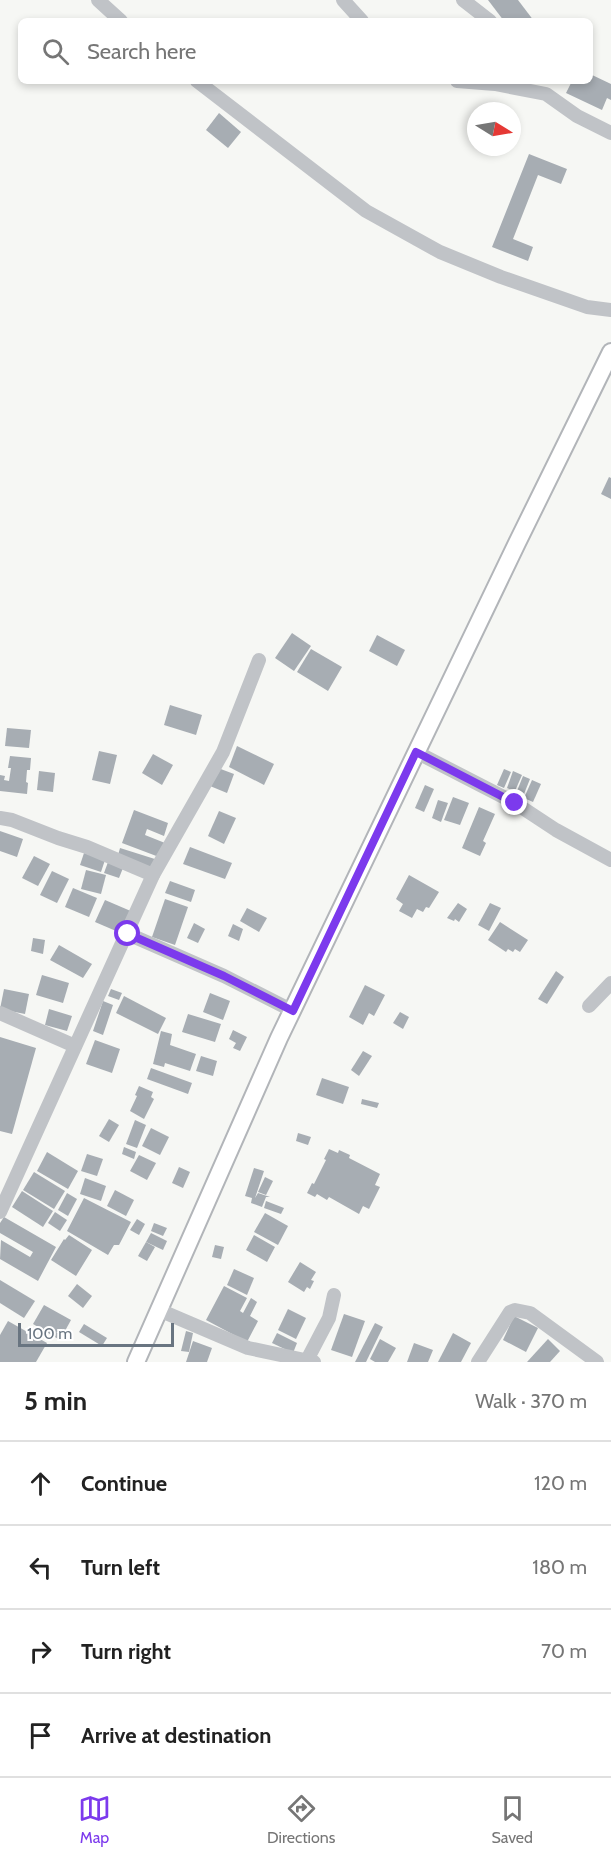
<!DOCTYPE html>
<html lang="en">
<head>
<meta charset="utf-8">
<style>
  :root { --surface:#fff; --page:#f2f2f2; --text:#222; --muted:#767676; --line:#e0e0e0; --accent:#7c3aed }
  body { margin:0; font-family:Cabin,sans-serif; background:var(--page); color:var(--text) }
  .compass { position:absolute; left:467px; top:102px; width:54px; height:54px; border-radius:50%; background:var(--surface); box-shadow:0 3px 9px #0003; rotate:101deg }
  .scale { position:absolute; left:18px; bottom:15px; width:156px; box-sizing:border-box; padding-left:6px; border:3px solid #697581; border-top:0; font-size:16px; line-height:21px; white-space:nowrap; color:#697581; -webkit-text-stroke:4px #fff; paint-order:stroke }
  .stop { position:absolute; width:18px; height:18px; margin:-14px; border:4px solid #7c3aed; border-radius:50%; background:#fff }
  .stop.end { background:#7c3aed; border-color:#fff; box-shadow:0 2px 6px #0008 }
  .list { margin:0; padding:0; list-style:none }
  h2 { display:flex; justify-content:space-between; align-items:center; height:78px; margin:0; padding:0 24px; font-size:26px }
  h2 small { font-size:20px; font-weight:400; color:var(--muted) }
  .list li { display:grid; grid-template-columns:39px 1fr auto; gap:18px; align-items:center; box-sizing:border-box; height:84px; padding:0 24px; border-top:2px solid var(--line) }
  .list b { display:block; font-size:22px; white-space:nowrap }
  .list em { font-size:20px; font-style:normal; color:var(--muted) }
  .icon { flex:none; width:33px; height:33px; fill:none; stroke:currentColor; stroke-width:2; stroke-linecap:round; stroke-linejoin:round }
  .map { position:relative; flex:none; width:611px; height:1362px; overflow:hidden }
  .search { position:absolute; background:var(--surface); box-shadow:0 3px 9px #0003; left:18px; right:18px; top:18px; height:66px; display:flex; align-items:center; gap:15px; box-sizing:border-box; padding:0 21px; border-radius:9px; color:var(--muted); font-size:22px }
  .sheet { height:414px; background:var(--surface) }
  nav { display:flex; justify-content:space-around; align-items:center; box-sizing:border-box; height:84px; border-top:2px solid var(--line); background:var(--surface); font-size:16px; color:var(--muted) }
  nav a { display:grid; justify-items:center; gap:3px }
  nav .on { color:var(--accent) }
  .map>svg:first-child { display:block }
  .building { fill:#a7adb3 }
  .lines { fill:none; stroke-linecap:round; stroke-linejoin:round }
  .major-casing { stroke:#b2b5b9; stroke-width:20 }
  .minor { stroke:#c0c3c7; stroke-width:14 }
  .major { stroke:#fff; stroke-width:16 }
  .route { stroke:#7c3aed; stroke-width:8 }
</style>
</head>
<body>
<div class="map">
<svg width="611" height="1362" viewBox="0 0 611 1362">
  <rect width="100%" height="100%" fill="#f6f7f4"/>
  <!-- building -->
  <g class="building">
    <path d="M488,0H518L534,21H504Z"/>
    <path d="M590,74L611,84V100L607,98L602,110L566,93L572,81H590Z"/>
    <path d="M219,113L241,132L228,148L206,130Z"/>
    <path d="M529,154L567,169L561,184L538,175L513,239L533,247L528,261L492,247Z"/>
    <path d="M609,477L611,478V499L601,494Z"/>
    <path d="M292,633L311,646L294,671L275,658Z"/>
    <path d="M377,635L405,650L397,666L369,651Z"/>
    <path d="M311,649L342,667L328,691L297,672Z"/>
    <path d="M170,705L202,715L196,735L164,725Z"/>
    <path d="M7,728L31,730L29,748L5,746Z"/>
    <path d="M237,746L274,764L264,785L229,767Z"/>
    <path d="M99,751L117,755L110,784L92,780Z"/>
    <path d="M153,754L173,765L162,785L142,773Z"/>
    <path d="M10,756L31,758L30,770H27L26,782L28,783L27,794L0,791V775L5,776L4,780L9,781L11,768H8Z"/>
    <path d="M218,768L234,774L227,793L210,786Z"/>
    <path d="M504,769L511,772L504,788L497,785Z"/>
    <path d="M39,771L55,773L53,792L37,790Z"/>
    <path d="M513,771L522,775L515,791L507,788Z"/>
    <path d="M523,776L530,779L524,794L517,791Z"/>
    <path d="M532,780L541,784L533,802L524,798Z"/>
    <path d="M425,785L434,789L424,812L415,808Z"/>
    <path d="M453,797L469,803L460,825L444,820Z"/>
    <path d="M438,800L448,803L441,822L432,818Z"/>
    <path d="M479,807L495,814L483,841L486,843L480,856L462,848Z"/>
    <path d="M134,810L168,823L164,836L147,829L145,835L165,843L159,857L122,843Z"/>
    <path d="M219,811L236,818L224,844L208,836Z"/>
    <path d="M0,831L23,839L17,857L0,851Z"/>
    <path d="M190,847L232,863L225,879L183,864Z"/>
    <path d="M120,848L158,860L154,871L117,859Z"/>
    <path d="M84,853L105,860L101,872L80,865Z"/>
    <path d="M34,856L50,864L38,886L22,878Z"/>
    <path d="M108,862L123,868L119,878L104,873Z"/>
    <path d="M86,870L106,875L101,894L81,889Z"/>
    <path d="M52,871L69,879L57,903L40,895Z"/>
    <path d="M409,875L439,892L429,908L426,907L423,912L417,909L412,918L399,911L403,904L396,899Z"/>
    <path d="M170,881L195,890L191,902L165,893Z"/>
    <path d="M73,888L97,898L89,917L65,907Z"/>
    <path d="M165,899L188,907L175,945L152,937Z"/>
    <path d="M105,900L133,912L123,934L95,922Z"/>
    <path d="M458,903L467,909L459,922L455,919L454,921L447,918Z"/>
    <path d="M490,903L501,908L489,931L478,925Z"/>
    <path d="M247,908L267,918L259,932L240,921Z"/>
    <path d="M500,922L528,940L520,952L515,949L513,952L508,949L506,952L488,940Z"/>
    <path d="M194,923L205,929L198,943L187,938Z"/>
    <path d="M233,924L243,929L239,941L228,936Z"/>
    <path d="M33,938L45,940L43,954L31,951Z"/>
    <path d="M59,945L92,964L83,978L50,960Z"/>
    <path d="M556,971L564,977L547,1004L538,999Z"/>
    <path d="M42,975L69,983L63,1003L36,995Z"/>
    <path d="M365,985L385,995L374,1016L369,1013L363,1025L349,1017Z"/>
    <path d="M4,989L29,994L25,1014L0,1009Z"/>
    <path d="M111,989L122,993L119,1000L108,996Z"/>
    <path d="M210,993L230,1001L223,1020L203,1012Z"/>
    <path d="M124,996L166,1018L158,1034L116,1013Z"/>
    <path d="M103,1001L113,1005L103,1035L93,1031Z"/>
    <path d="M49,1009L72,1016L67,1031L45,1025Z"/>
    <path d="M400,1012L409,1017L403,1029L393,1023Z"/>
    <path d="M188,1014L221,1024L215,1042L182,1032Z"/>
    <path d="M233,1030L247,1037L240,1051L233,1048L236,1043L229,1039Z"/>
    <path d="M161,1031L172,1034L170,1045L196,1054L190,1071L165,1063L164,1067L153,1064Z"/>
    <path d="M0,1037L36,1048L12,1134L0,1131Z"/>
    <path d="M95,1040L120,1049L112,1073L86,1064Z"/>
    <path d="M363,1051L372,1056L359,1076L351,1070Z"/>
    <path d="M201,1056L217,1061L213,1076L196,1071Z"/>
    <path d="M151,1068L192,1083L188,1094L147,1079Z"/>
    <path d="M322,1078L349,1087L343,1104L316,1095Z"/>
    <path d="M139,1086L153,1092L151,1097L154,1099L144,1119L130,1111L137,1096L135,1095Z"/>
    <path d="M362,1099L379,1103L377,1108L361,1104Z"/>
    <path d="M109,1119L119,1125L109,1142L99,1136Z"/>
    <path d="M135,1120L146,1125L137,1148L126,1144Z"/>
    <path d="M151,1128L169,1137L160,1155L142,1146Z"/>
    <path d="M298,1133L311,1137L308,1145L296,1141Z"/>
    <path d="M124,1147L136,1152L134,1159L122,1154Z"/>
    <path d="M329,1149L338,1153L339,1150L350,1155L349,1158L380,1174L375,1185L380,1187L369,1209L363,1206L359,1214L329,1197L327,1200L317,1194L315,1197L307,1193L312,1183L314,1184L326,1160L324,1159Z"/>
    <path d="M47,1152L78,1171L68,1189L37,1171Z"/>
    <path d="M87,1154L103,1159L97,1176L81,1171Z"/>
    <path d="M139,1155L156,1163L147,1180L130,1171Z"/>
    <path d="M179,1167L190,1172L183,1188L172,1183Z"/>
    <path d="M254,1168L264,1171L255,1198L258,1193L270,1197H266L262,1207L251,1203L252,1198L245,1196Z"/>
    <path d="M34,1172L65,1191L54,1209L23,1190Z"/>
    <path d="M265,1177L273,1181L266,1195L258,1192Z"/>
    <path d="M85,1178L106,1186L101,1201L80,1194Z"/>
    <path d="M115,1190L134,1200L126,1216L107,1206Z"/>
    <path d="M22,1191L53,1211L43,1227L12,1207Z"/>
    <path d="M67,1193L77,1199L68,1216L58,1210Z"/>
    <path d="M84,1198L131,1222L119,1245H114L108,1255L67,1231Z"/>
    <path d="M266,1201L284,1208L281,1214L264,1208Z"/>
    <path d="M55,1212L67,1220L60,1231L48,1223Z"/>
    <path d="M265,1213L288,1226L278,1245L254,1232Z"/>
    <path d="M4,1217L56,1247L38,1281L0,1259L1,1240L30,1257L33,1252L0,1233V1223Z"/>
    <path d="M137,1219L145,1224L139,1235L130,1230Z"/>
    <path d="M154,1223L167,1228L163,1236L151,1231Z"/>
    <path d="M151,1233L167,1241L163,1250L146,1242Z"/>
    <path d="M69,1235L92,1250L76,1276L51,1260L64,1239L65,1240Z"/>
    <path d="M254,1235L275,1247L267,1262L246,1250Z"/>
    <path d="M146,1242L155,1247L147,1261L138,1256Z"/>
    <path d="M215,1245L224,1247L221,1259L212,1257Z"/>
    <path d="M300,1262L316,1272L311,1280L314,1281L310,1289L307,1287L304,1292L288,1282Z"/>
    <path d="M234,1269L254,1278L247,1295L227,1285Z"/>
    <path d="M0,1280L35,1301L24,1318L0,1303Z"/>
    <path d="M77,1284L92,1296L83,1308L68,1296Z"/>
    <path d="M224,1286L247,1298L240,1311L243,1313L251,1298L257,1302L250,1316L258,1321L247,1342L206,1320Z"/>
    <path d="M44,1305L71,1320L60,1340L33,1324Z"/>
    <path d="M288,1309L306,1318L296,1339L278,1330Z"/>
    <path d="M344,1314L365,1321L352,1357L331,1350Z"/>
    <path d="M514,1316L538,1328L526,1352L503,1340Z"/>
    <path d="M8,1321L47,1343L36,1362H0V1335Z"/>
    <path d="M375,1323L383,1327L366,1362H355Z"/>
    <path d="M84,1324L107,1338L102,1346L79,1332Z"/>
    <path d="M186,1331L193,1333L189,1352L181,1351Z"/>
    <path d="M277,1333L297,1343L293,1353L272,1343Z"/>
    <path d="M453,1333L471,1343L461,1362H438Z"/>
    <path d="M380,1339L396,1348L388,1362H375L370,1359Z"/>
    <path d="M548,1339L560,1351L550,1362H527Z"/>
    <path d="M193,1341L212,1348L207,1362H186Z"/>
    <path d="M414,1343L433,1350L428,1362H407Z"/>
  </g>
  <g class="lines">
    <!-- major casing -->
    <g class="major-casing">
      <path id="major" d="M136,1362L279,1038L517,543L611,352"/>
    </g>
    <!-- minor -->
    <g class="minor">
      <path d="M98,0L121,21"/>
      <path d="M343,0L362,21"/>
      <path d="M463,0L490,21"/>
      <path d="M197,81L366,211L440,252L501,277L587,307L611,310"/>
      <path d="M457,81L495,84L546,94L577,116L611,133"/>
      <path d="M416,752L515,803L556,830L611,860"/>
      <path d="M0,818L12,820L58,838L87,847L153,875"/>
      <path d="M128,934L224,976L293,1011"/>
      <path d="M589,1006L611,983"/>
      <path d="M0,1013L75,1046"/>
      <path d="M0,1212L153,875L223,752L259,660"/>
      <path d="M159,1310L248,1348L314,1362"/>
      <path d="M306,1362L329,1318L334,1295"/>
      <path d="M478,1362L510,1312L515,1310L530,1313L597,1362"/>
    </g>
    <!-- major -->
    <use href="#major" class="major"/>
  </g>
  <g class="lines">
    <!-- route -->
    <path class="route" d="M128,934L224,976L293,1011L416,752L515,803"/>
  </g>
</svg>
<svg class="compass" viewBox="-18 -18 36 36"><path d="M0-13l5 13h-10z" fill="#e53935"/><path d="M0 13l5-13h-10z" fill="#767676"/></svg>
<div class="scale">100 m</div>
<div class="stop" style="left:128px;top:934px"></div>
<div class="stop end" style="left:515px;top:803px"></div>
<div class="search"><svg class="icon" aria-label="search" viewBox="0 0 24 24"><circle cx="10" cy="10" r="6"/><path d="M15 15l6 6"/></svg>Search here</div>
</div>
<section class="sheet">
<h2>5 min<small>Walk · 370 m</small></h2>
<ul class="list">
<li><svg class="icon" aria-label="ahead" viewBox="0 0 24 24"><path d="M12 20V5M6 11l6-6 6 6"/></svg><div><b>Continue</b></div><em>120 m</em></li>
<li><svg class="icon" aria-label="left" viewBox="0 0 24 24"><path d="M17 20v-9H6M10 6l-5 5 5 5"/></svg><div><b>Turn left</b></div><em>180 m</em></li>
<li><svg class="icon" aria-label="right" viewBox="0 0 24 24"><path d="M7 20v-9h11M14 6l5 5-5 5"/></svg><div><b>Turn right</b></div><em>70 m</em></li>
<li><svg class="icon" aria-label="arrive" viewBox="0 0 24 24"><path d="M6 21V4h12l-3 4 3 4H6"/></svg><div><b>Arrive at destination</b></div></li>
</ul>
</section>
<nav>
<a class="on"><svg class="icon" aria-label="map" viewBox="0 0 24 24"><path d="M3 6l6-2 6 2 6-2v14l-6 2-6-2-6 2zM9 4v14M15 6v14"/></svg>Map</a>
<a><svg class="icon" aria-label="directions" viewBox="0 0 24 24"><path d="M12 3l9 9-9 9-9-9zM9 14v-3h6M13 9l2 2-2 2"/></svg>Directions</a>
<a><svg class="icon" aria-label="saved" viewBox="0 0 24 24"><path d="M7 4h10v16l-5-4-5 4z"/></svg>Saved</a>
</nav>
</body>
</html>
